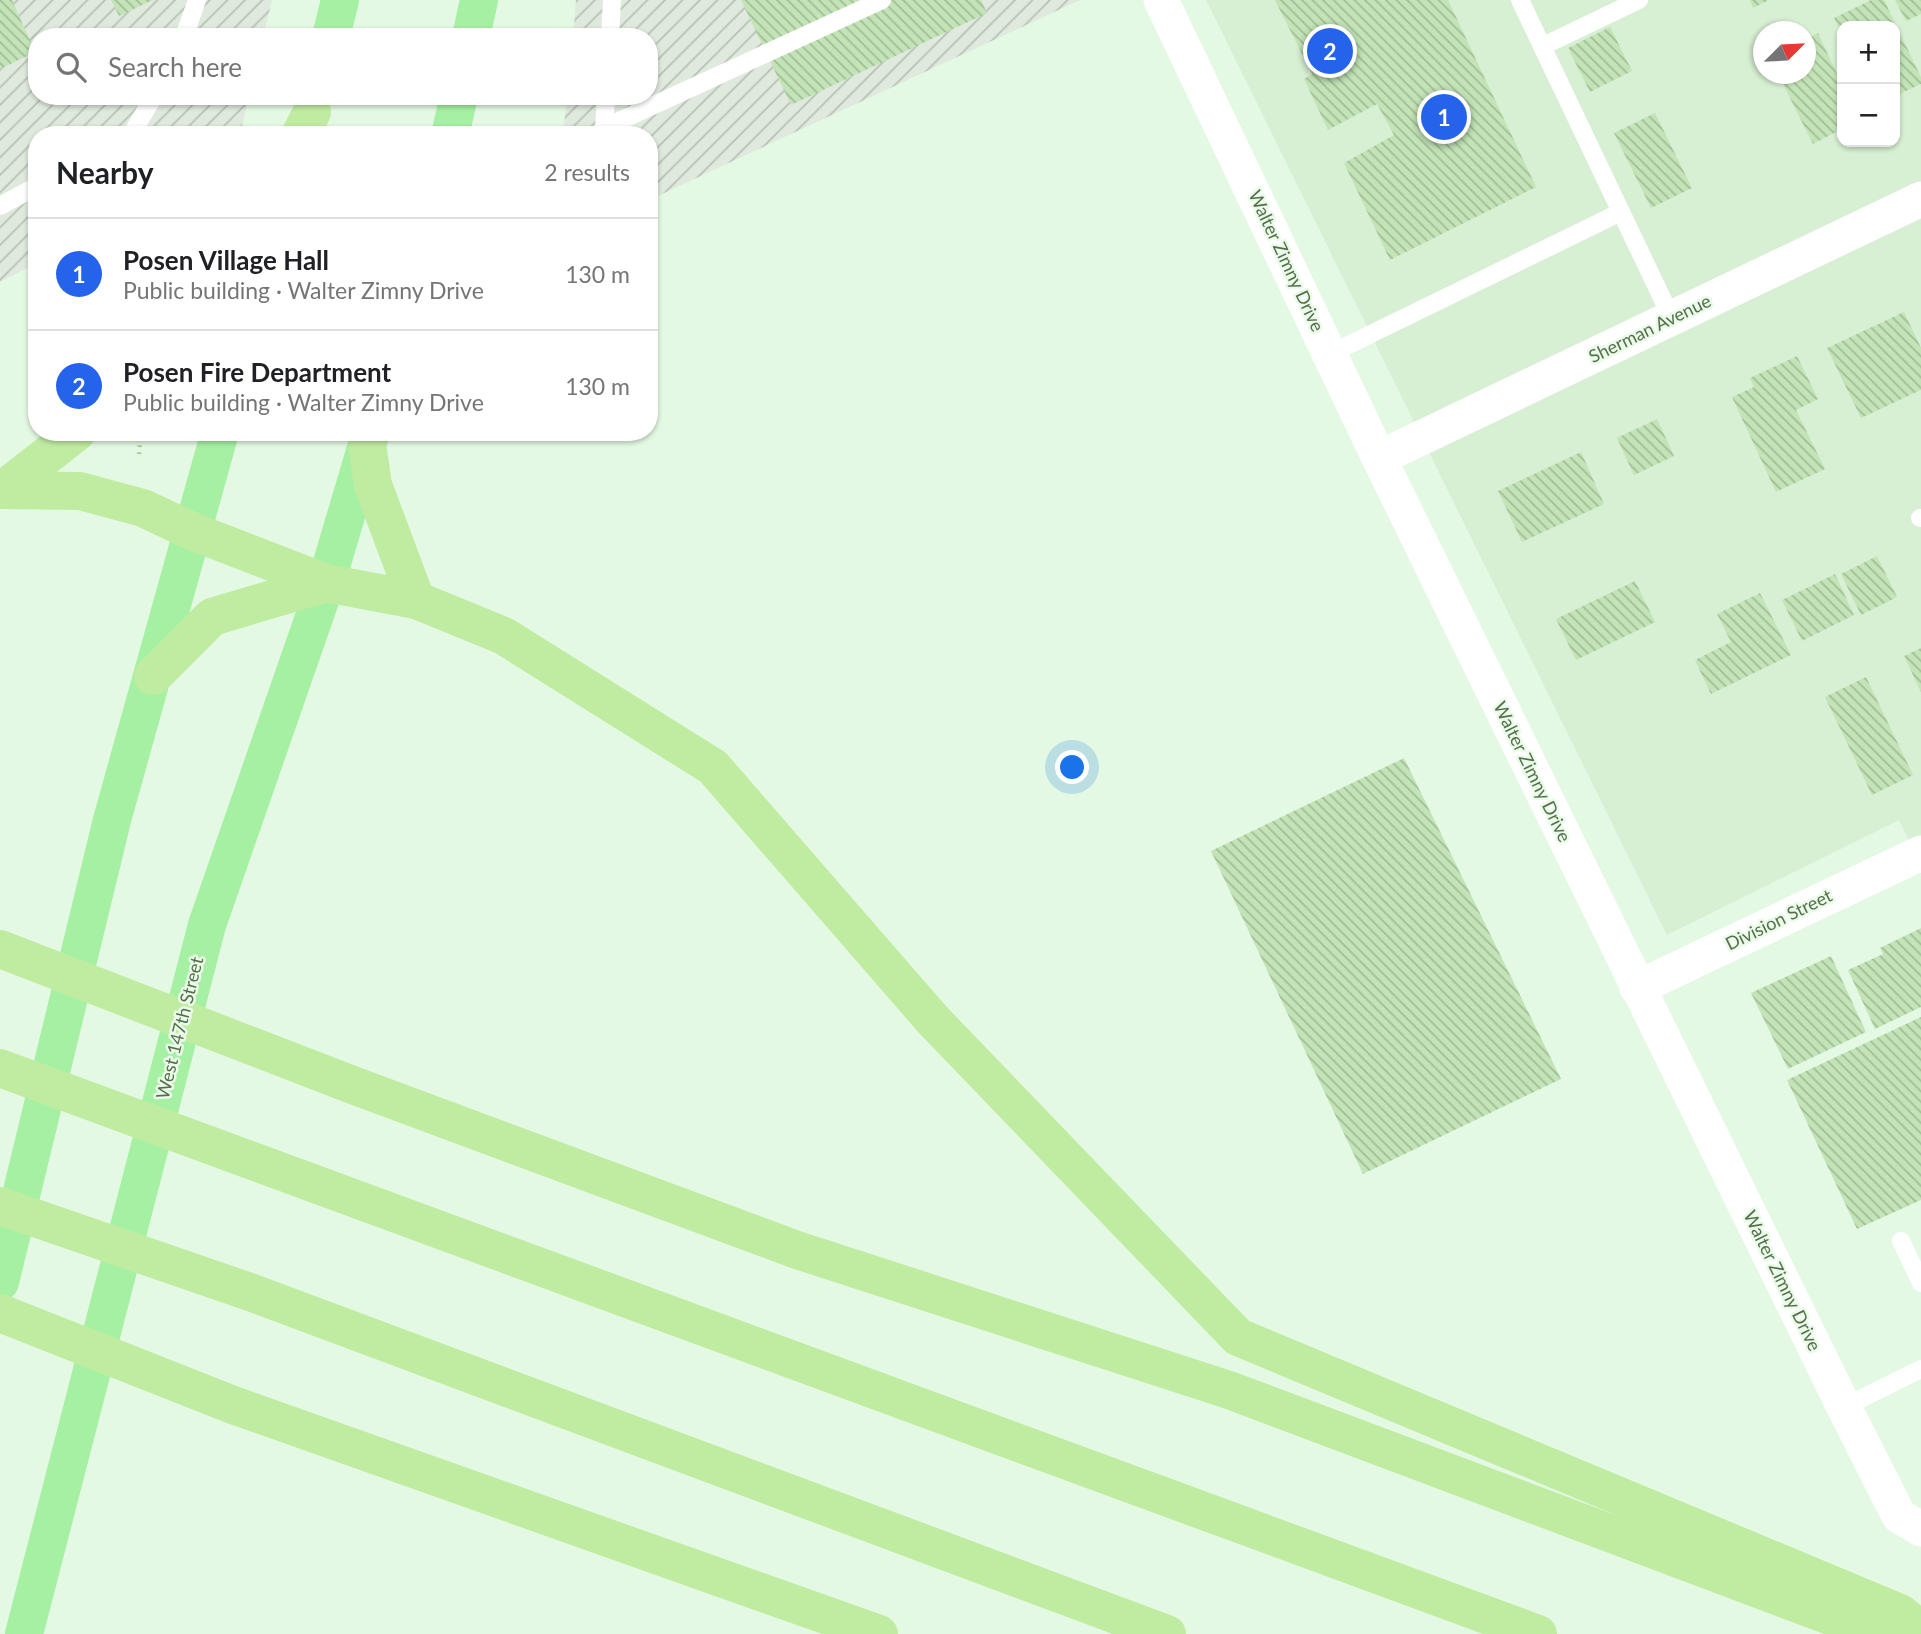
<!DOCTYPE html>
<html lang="en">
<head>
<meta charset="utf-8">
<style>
  :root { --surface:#fff; --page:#f2f2f2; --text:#202124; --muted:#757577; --line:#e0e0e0; --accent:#2563eb }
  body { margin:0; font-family:Lato,sans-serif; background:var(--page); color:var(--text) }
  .controls { position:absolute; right:21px; top:21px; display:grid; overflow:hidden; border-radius:14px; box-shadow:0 2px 5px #0004 }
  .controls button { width:63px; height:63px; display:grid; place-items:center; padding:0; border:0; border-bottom:2px solid var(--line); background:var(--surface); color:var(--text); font:35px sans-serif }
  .compass { position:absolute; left:1753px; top:21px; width:63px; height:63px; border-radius:50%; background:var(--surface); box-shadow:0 2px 5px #0004; rotate:66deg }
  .you { position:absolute; left:1073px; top:768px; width:24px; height:24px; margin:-18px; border:5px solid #fff; border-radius:50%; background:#1a73e8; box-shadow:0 0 0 10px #1a73e833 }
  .badge { display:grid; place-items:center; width:46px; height:46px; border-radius:50%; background:var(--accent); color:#fff; font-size:23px; font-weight:700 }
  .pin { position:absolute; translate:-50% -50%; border:4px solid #fff; box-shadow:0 2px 7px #0006 }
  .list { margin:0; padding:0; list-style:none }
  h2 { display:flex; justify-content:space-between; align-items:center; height:91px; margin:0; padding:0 28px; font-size:30px }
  h2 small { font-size:23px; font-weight:400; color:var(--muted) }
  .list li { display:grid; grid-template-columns:46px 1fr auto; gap:21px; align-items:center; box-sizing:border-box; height:112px; padding:0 28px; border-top:2px solid var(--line) }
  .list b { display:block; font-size:26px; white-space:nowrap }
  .list p { margin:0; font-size:23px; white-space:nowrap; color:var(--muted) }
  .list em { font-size:23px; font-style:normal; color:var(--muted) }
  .icon { flex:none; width:38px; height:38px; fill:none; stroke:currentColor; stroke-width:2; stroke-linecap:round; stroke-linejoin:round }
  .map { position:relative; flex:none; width:1921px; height:1634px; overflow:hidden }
  .search { position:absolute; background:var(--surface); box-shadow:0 2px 5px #0004; left:28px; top:28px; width:630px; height:77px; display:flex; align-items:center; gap:18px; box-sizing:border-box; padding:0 24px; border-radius:28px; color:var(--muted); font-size:26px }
  .panel { position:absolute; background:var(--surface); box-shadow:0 2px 5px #0004; left:28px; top:126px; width:630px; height:315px; border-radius:28px }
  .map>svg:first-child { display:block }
  .residential { fill:#d7efd3; fill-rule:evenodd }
  .industrial { fill:url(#industrial-furrows) }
  .building { fill:url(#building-back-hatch) }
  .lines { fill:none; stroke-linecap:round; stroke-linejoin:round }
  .path { stroke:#afcfa2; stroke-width:4.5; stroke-dasharray:2 5; stroke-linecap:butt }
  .lane { stroke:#fff; stroke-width:18 }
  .street { stroke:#fff; stroke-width:35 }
  .primary { stroke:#a6f0a3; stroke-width:38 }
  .highway { stroke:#c0eca1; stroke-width:38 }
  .labels { text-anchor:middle; stroke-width:5; stroke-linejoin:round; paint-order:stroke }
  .street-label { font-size:18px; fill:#576e4c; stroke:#eafce9 }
</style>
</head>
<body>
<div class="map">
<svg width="1921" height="1634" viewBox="0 0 1921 1634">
  <defs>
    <pattern id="industrial-furrows" width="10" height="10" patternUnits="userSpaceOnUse" patternTransform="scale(1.75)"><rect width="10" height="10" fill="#e0e9dd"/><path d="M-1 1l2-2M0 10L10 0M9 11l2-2" fill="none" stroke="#b8c1b5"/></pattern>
    <pattern id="building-back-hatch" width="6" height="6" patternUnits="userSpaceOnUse" patternTransform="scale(1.75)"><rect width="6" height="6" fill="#c3e4b7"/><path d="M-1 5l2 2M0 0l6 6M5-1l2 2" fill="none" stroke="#a1bd97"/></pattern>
  </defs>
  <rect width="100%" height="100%" fill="#e4f9e3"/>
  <!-- residential -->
  <path class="residential" d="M1206,0H1921V865L1899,820L1667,935ZM1842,26H1895V142H1842ZM1764,32H1806V74H1764Z"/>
  <!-- industrial -->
  <g class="industrial">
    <path d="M0,0H272L263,37H37V96H249L240,135H37V263L0,282Z"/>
    <path d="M576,0H1080L649,200V135H563L567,96H649V37H573Z"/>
  </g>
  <!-- building -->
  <g class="building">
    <path d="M0,0H12L35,52L0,69Z"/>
    <path d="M111,0H153L119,16Z"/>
    <path d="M741,0H981L987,13L791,105Z"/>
    <path d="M1275,0H1448L1536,187L1390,260L1344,163L1394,135L1377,104L1328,130L1304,79L1312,74Z"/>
    <path d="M1750,0H1769L1753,8Z"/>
    <path d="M1871,0H1884L1921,77V84L1895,96V26H1842V34L1834,18Z"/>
    <path d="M1895,0H1921V14L1906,21Z"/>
    <path d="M1610,27L1632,71L1590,92L1568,48Z"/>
    <path d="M1818,33L1842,85V129L1813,144L1778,74H1806V39Z"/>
    <path d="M1655,113L1692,188L1651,208L1614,133Z"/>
    <path d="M1904,312L1921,348V390L1861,418L1827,348Z"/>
    <path d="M1797,356L1818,399L1796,410L1825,469L1776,492L1732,397L1754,387L1750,378Z"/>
    <path d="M1657,419L1674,456L1634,475L1617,438Z"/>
    <path d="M1581,452L1604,504L1522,542L1498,491Z"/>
    <path d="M1877,556L1897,597L1861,615L1841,574Z"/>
    <path d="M1835,574L1854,615L1802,641L1782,600Z"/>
    <path d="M1635,581L1655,622L1576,660L1556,619Z"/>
    <path d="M1760,593L1791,655L1711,694L1695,660L1731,642L1717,614Z"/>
    <path d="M1921,648V692L1904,656Z"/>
    <path d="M1866,677L1913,775L1872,795L1825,697Z"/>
    <path d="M1404,758L1561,1079L1363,1174L1211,851Z"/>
    <path d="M1921,928V1007L1875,1029L1848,970L1883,954L1880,948Z"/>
    <path d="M1831,956L1866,1032L1788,1069L1751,993Z"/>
    <path d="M1921,1017V1200L1857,1229L1787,1080Z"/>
  </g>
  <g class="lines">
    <!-- path -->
    <path class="path" d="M136,432L140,440L139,458"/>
    <!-- lane -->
    <g class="lane">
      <path d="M1520,0L1672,319"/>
      <path d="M184,37L197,0"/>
      <path d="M610,37L612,0"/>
      <path d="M1543,46L1639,0"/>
      <path d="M606,96L604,128L882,0"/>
      <path d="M131,135L154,96"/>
      <path d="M0,206L37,186"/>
      <path d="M1330,354L1621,212"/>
      <path d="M1920,518H1921"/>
      <path d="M1901,1241L1921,1283"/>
      <path d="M1844,1407L1921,1369"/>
    </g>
    <!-- street -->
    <g class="street">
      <path d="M1161,0L1379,458L1844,1407L1899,1516L1921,1529"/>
      <path d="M1379,458L1921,199"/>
      <path d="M1637,988L1921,853"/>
    </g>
    <!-- primary -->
    <g class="primary">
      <path d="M331,37L340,0"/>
      <path d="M471,37L479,0"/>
      <path d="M450,135L459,96"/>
      <path d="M0,1282L112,820L220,432"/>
      <path d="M24,1634L207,925L326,583L369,438"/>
    </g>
    <!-- highway -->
    <g class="highway">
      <path d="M300,135L312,112"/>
      <path d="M367,444L373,485L416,600"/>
      <path d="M4,489L77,432"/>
      <path d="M0,490L80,491L143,508L194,532L326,583L416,600L504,636L713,767L932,1019L1238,1337L1900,1613L1921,1630"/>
      <path d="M153,676L212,617L326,583"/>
      <path d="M0,949L350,1084L797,1250L1229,1390L1878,1634"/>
      <path d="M0,1068L1538,1634"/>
      <path d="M0,1206L250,1292L1167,1634"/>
      <path d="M0,1313L233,1405L879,1634"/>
    </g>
  </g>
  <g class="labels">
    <!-- street labels -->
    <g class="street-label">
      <text transform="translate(1286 261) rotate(65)" y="6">Walter Zimny Drive</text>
      <text transform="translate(1650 329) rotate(-26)" y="6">Sherman Avenue</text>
      <text transform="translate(1532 772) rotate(64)" y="6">Walter Zimny Drive</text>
      <text transform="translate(1779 920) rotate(-26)" y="6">Division Street</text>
      <text transform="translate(180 1028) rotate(-76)" y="6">West 147th Street</text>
      <text transform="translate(1782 1281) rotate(64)" y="6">Walter Zimny Drive</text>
    </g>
  </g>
</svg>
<div class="controls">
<button>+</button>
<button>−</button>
</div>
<svg class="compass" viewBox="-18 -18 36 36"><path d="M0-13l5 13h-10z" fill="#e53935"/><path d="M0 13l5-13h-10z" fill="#757577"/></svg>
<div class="you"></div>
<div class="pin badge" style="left:1444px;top:117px">1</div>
<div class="pin badge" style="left:1330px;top:51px">2</div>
<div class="search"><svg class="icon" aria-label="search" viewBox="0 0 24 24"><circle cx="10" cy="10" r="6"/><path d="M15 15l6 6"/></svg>Search here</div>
<section class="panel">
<h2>Nearby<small>2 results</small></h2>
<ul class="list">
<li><span class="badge">1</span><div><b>Posen Village Hall</b><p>Public building · Walter Zimny Drive</p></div><em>130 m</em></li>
<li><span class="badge">2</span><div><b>Posen Fire Department</b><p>Public building · Walter Zimny Drive</p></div><em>130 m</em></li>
</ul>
</section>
</div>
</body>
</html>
